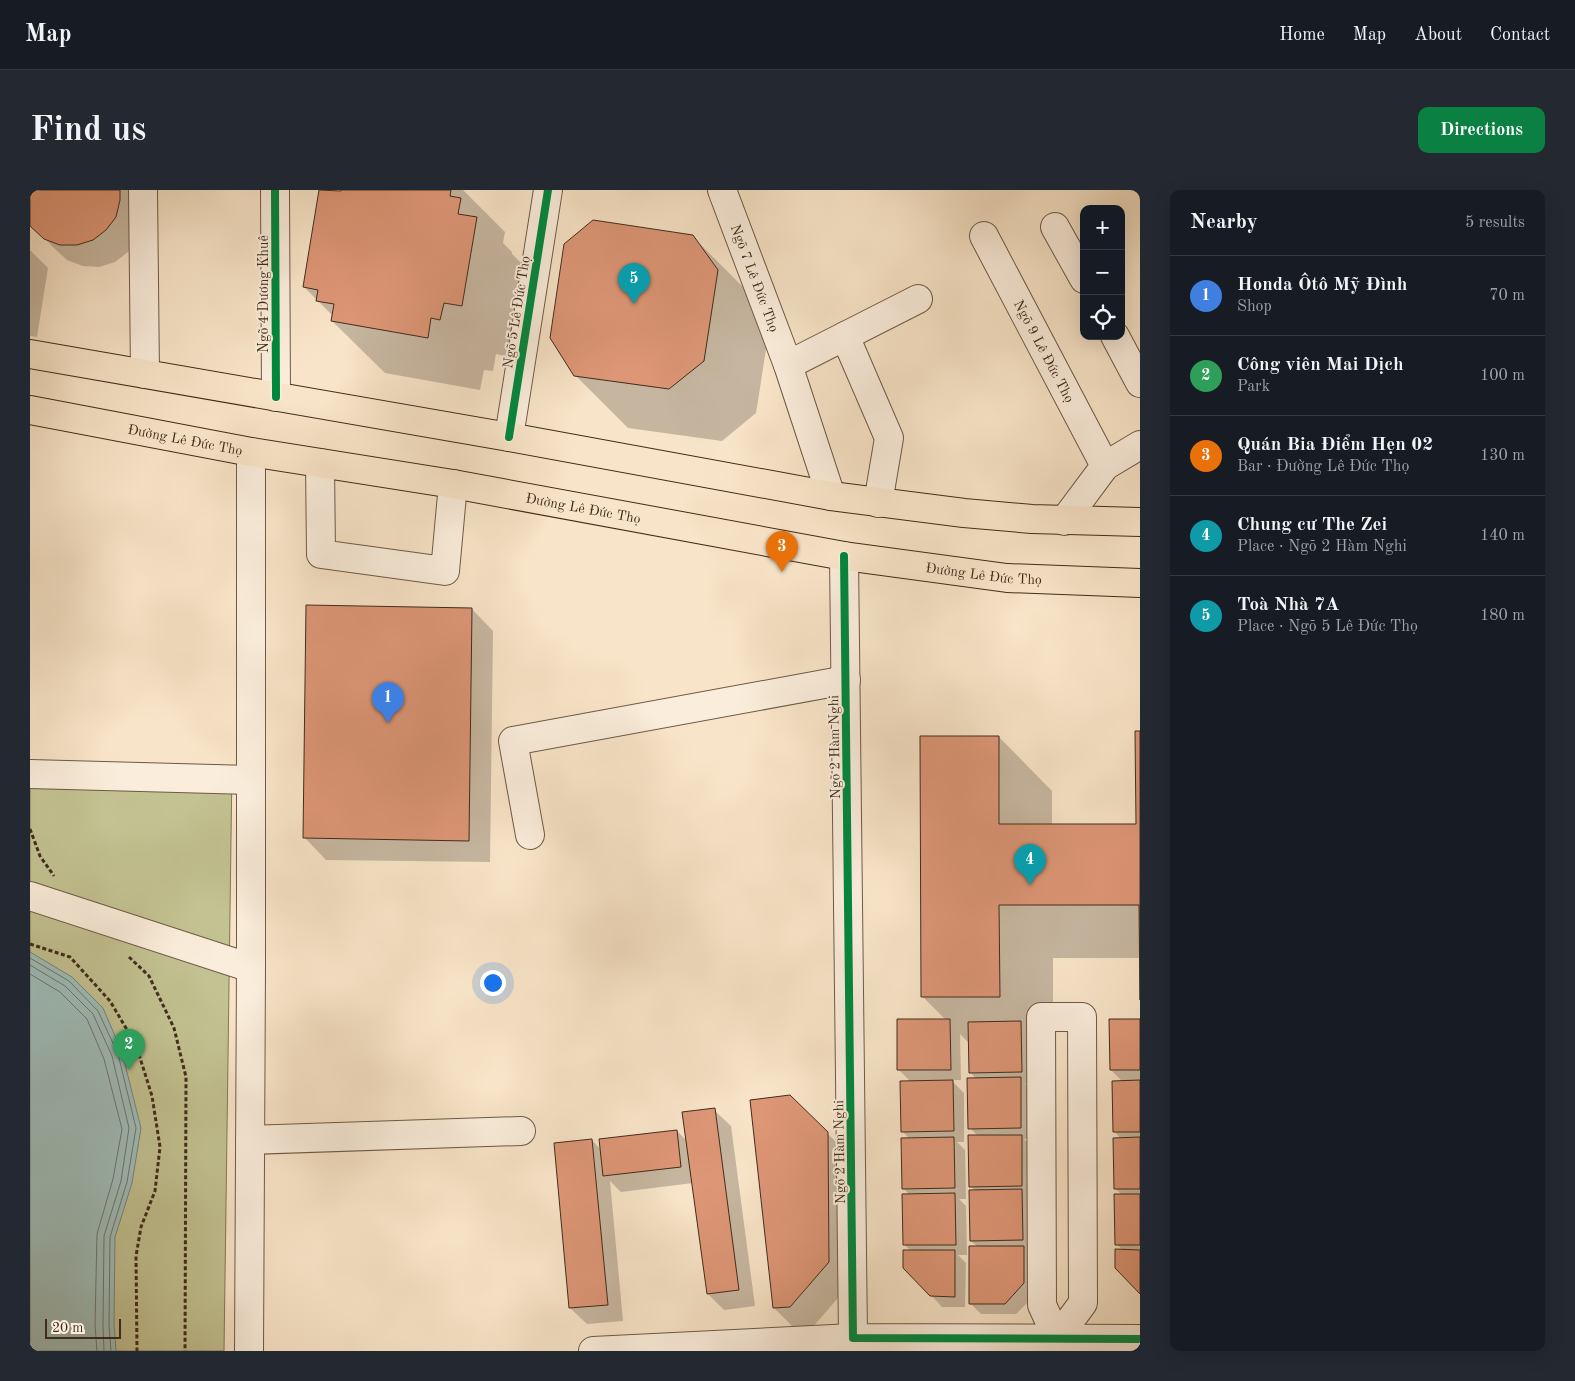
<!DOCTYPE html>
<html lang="en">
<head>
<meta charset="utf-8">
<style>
  :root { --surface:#171b24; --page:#242831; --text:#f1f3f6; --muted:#9ea1a6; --line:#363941; --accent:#0b8043 }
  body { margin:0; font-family:"Old Standard TT",serif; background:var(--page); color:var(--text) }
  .controls { position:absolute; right:15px; top:15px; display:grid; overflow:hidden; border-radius:10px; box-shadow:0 5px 20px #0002 }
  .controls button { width:45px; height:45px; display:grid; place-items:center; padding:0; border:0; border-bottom:1px solid var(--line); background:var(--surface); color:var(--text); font:25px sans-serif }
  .scale { position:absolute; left:15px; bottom:12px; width:76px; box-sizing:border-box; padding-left:5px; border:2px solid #402c1b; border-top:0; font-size:14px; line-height:18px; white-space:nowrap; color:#402c1b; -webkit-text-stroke:4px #faeddb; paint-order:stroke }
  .you { position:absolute; left:462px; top:792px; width:18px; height:18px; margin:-12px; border:4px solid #fff; border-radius:50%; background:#1a73e8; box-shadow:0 0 0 8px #1a73e833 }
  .badge { display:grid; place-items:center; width:32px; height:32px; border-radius:50%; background:var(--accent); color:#fff; font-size:16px; font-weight:700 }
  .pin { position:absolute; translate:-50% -41px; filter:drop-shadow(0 1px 2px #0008) }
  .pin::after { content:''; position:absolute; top:26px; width:18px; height:15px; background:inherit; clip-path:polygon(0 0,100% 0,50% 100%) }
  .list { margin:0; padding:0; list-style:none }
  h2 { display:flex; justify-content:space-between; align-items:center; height:65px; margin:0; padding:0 20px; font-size:21px }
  h2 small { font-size:16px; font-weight:400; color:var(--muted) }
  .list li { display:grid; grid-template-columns:32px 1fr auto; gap:15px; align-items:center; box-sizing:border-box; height:80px; padding:0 20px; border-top:1px solid var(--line) }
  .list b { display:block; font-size:19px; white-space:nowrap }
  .list p { margin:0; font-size:16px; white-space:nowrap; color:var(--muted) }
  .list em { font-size:16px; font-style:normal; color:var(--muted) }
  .icon { flex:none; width:28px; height:28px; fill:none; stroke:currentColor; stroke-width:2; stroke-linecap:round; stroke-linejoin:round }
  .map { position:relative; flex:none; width:1110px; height:1161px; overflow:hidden; border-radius:10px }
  header { display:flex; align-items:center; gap:30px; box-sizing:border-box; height:70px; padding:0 25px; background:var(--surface); border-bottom:1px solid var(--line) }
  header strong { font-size:24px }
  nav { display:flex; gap:28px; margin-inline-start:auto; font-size:18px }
  .intro { display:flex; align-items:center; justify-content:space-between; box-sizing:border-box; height:120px; padding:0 30px }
  h1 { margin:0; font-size:35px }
  .button { padding:12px 22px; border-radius:10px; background:var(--accent); color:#fff; font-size:18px; font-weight:700 }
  main { display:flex; gap:30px; padding:0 30px }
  aside { flex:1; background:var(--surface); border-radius:10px; box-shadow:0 5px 20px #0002 }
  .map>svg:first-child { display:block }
  .green { fill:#c3c292; stroke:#827756 }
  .water { fill:#9fbebb; stroke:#79847b }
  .shadow { fill:#0003 }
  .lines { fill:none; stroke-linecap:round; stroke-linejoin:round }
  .shore { stroke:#70756b; stroke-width:1 }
  .building { fill:#dd9676; stroke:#402c1b }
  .minor-casing { stroke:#6e5a46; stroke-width:30 }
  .major-casing { stroke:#402c1b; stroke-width:30 }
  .path { stroke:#402c1b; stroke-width:3; stroke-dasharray:4 2.5; stroke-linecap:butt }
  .minor { stroke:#faeddb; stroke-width:28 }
  .major { stroke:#f8e4c8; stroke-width:28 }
  .cycleway-casing { stroke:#faeddb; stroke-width:11 }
  .cycleway { stroke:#00873e; stroke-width:8 }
  .labels { text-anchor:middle; stroke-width:4; stroke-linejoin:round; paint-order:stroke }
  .street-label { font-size:14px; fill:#402c1b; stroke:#faeddb }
</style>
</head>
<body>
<header>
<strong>Map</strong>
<nav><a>Home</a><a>Map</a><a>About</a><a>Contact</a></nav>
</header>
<div class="intro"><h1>Find us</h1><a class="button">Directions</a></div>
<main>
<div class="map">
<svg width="1110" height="1161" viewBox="0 0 1110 1161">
  <rect width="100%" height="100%" fill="#f8e4c8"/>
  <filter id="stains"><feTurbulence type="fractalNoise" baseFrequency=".004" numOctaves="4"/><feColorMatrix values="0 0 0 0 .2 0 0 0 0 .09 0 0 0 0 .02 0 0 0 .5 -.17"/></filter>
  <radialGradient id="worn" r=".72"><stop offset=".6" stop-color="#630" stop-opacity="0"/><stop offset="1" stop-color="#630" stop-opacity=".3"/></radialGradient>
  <!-- green -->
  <path class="green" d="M0,572L202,576L194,1161H0Z"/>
  <!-- water -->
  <path class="water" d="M0,762L42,787L73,818L92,862L111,938L102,993L85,1047L84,1135L86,1161H0Z"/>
  <!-- shadow -->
  <g class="shadow">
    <path d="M0,0H104L107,48L98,62L85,72L69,77L53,76L37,70L25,59L0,34Z"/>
    <path d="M291,0L312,3V0H433L475,42L473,53L482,62V64L499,81L485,168L466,164L463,181L454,180L450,200L355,183L302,131L303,126L274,97Z"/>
    <path d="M662,46L715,99L740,134L726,223L692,251L598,238L545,185Z"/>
    <path d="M0,60L18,78L7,147L0,146Z"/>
    <path d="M442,419L463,441L460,672L296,670L275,648Z"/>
    <path d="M1110,542V768H1023V861L1003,893H995L1001,899L1002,949H994L1002,957L1003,1006H997L1002,1012L1003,1061H997L1005,1068V1105L986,1124H951L940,1113L948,1057L941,1051L946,1001L940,996L948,946L940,938L946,889L940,882V854L930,844L931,890H921L934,903V952H927L935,960L936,1009H929L936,1016L937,1065H928L936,1073L935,1117H912L901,1105L881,1061L875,1055L880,1005L873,998L880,949L872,941L881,892L869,880L916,830L893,807L969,547L1022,601V635H1107Z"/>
    <path d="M1110,830V1102L1093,1061L1087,1054L1092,1005L1085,998L1091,949L1084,941L1093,892L1081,880Z"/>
    <path d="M684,920L701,936L725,1116L694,1120L678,1104L663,993L591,1002L580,991L593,1131L557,1134L540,1118L562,950L571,960L647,941L658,952Z"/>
    <path d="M797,943L819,965L820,1094L782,1138L766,1140L744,1118Z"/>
  </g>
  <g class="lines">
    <!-- shore -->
    <g class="shore">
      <path d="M0,768L39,791L68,821L88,864L106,938L97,992L80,1047L79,1135L81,1161"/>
      <path d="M0,775L35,796L63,824L82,866L99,938L91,991L74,1046L73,1135L74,1161"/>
      <path d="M0,784L30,802L57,829L74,869L92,939L83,989L67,1044L65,1135L67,1161"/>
    </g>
  </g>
  <!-- building -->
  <g class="building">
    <path d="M0,0H90V10L86,27L76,40L63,50L47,55H30L14,49L0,36Z"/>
    <path d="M289,0L311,1V0H421L420,6L431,8L428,24L447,27L432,116L414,113L410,130L401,128L398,148L301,131L304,114L286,111L288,100L273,97Z"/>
    <path d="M563,30L663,45L688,80L674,171L639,199L544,186L520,148L534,54Z"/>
    <path d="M276,415L442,418L439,651L273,648Z"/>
    <path d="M1105,541H1110V810L1109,715H969L970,807H891L890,546H969V634H1106Z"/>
    <path d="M867,829H920L921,880H867Z"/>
    <path d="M1079,829H1110V880H1080Z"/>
    <path d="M991,831L992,882L939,883L938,832Z"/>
    <path d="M991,887V938L938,939L937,888Z"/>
    <path d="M923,890L924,941L871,942L870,891Z"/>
    <path d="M1110,890V942H1083L1082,891Z"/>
    <path d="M760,905L798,942L799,1072L760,1117L743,1118L720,910Z"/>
    <path d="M685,918L709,1100L677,1104L652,922Z"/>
    <path d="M647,940L651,977L573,986L569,949Z"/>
    <path d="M938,945H992V996L939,997Z"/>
    <path d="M924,947L925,998L872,999L871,948Z"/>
    <path d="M1110,947V999H1084L1083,948Z"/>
    <path d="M562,949L578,1115L539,1118L524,953Z"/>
    <path d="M992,999L993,1050L940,1051L939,1000Z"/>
    <path d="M925,1003L926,1055H873L872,1004Z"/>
    <path d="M1084,1004H1110V1055H1085Z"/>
    <path d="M939,1056H994V1093L975,1114H939Z"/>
    <path d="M1085,1059L1110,1060V1104L1085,1078Z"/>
    <path d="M873,1060H925V1107L900,1106L873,1078Z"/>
  </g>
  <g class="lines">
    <!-- minor casing -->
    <g class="minor-casing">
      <g id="minor">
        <path d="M113,0L115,184"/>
        <path d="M245,0L246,207"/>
        <path id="s1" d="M692,0L758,175L801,306"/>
        <path d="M1025,37L1054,89"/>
        <path id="s2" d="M954,46L1075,276"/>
        <path d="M815,146L859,248L848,313"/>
        <path d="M1085,146L1110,193"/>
        <path d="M758,175L888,109"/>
        <path d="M479,247L518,0"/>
        <path d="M290,273L291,364L415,381L423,294"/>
        <path d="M1034,331L1075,276L1110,255"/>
        <path d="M814,366L823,1148L1110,1149"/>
        <path d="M0,584L221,590"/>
        <path d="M500,645L483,551L816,490"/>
        <path d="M0,706L221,778"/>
        <path d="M220,950L491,941"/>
        <path d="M219,1161L221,778V262"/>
        <path d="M563,1161L823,1148V1161"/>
        <path d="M1027,1161V1148L1012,1115L1011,827H1052L1053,1113L1027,1148"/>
      </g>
    </g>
    <!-- major casing -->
    <g class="major-casing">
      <g id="major">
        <path d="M0,164L479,247L801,306L934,323L1002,329L1110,332"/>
        <path id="s3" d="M0,220L221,262L423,294L814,366L977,388L1110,393"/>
      </g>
    </g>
    <!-- path -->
    <g class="path">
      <path d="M0,639L10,666L24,686"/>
      <path d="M0,754L40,767L80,811L106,855L122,906L130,957L125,1001L111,1037L106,1066L107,1161"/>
      <path d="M99,767L119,786L144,838L156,887L155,1161"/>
    </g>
    <!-- minor -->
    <use href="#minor" class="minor"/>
    <!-- major -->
    <use href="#major" class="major"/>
    <!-- cycleway casing -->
    <g class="cycleway-casing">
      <g id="cycleway">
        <path d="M245,0L246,207"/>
        <path d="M479,247L518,0"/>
        <path d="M814,366L823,1148L1110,1149"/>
      </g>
    </g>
    <!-- cycleway -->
    <use href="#cycleway" class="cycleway"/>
  </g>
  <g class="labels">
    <!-- street labels -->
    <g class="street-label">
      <text dy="5" stroke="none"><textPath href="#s1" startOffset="94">Ngõ 7 Lê Đức Thọ</textPath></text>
      <text transform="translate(233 104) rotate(-90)" y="5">Ngõ 4 Dương Khuê</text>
      <text transform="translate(486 122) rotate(-81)" y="5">Ngõ 5 Lê Đức Thọ</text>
      <text dy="5" stroke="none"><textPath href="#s2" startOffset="130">Ngõ 9 Lê Đức Thọ</textPath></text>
      <text dy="5" stroke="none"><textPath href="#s3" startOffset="158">Đường Lê Đức Thọ</textPath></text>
      <text dy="5" stroke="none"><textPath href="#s3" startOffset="562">Đường Lê Đức Thọ</textPath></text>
      <text dy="5" stroke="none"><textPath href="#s3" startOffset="968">Đường Lê Đức Thọ</textPath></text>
      <text transform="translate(804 557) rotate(-91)" y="5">Ngõ 2 Hàm Nghi</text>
      <text transform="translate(809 962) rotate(-91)" y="5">Ngõ 2 Hàm Nghi</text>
    </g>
  </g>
  <rect width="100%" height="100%" filter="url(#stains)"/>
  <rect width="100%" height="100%" fill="url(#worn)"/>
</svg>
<div class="controls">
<button>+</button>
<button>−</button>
<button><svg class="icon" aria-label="locate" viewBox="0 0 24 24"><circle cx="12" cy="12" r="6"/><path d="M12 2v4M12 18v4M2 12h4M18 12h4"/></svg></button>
</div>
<div class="scale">20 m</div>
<div class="you"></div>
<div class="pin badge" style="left:358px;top:533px;background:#3f7fe0">1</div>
<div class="pin badge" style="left:99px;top:880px;background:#2e9e5b">2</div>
<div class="pin badge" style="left:752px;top:382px;background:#e8710a">3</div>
<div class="pin badge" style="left:1000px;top:695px;background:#0f9aa8">4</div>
<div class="pin badge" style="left:604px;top:114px;background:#0f9aa8">5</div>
</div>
<aside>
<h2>Nearby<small>5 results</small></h2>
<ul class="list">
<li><span class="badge" style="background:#3f7fe0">1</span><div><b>Honda Ôtô Mỹ Đình</b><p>Shop</p></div><em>70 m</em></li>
<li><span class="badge" style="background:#2e9e5b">2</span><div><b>Công viên Mai Dịch</b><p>Park</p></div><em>100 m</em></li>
<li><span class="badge" style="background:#e8710a">3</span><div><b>Quán Bia Điểm Hẹn 02</b><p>Bar · Đường Lê Đức Thọ</p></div><em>130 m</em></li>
<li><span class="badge" style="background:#0f9aa8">4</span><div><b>Chung cư The Zei</b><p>Place · Ngõ 2 Hàm Nghi</p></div><em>140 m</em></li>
<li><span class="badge" style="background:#0f9aa8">5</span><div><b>Toà Nhà 7A</b><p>Place · Ngõ 5 Lê Đức Thọ</p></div><em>180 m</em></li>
</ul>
</aside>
</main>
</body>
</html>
